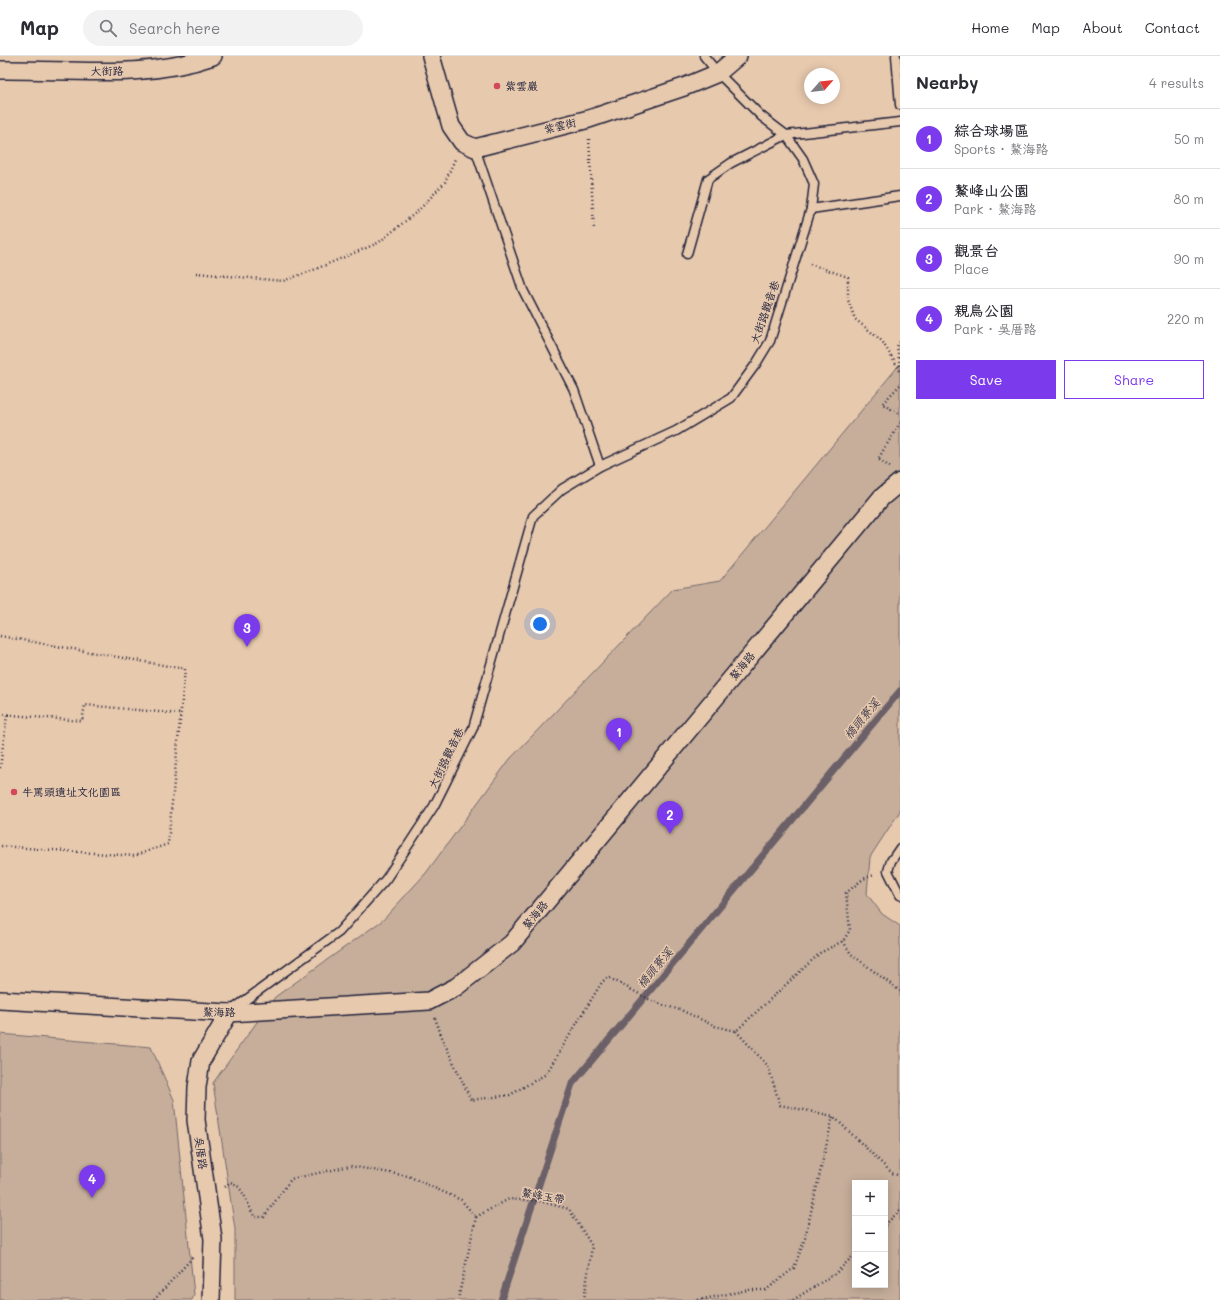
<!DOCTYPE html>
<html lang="en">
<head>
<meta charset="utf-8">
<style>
  :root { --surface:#fff; --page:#f2f2f3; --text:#2b2b33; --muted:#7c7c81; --line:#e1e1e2; --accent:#7c3aed }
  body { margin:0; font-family:Mali,"LXGW WenKai TC",sans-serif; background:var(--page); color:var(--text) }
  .controls { position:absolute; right:12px; bottom:12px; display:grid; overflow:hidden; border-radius:0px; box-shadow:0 2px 10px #0003 }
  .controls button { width:36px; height:36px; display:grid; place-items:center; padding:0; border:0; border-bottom:1px solid var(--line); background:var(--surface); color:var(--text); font:20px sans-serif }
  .compass { position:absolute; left:804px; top:12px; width:36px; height:36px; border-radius:50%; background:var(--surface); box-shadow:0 2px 10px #0003; rotate:63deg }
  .you { position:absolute; left:540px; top:568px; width:14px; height:14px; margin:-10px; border:3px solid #fff; border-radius:50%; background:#1a73e8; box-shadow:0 0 0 6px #1a73e833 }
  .badge { display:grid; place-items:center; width:26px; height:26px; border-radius:50%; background:var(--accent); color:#fff; font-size:13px; font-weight:700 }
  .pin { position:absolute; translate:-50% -33px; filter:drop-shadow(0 1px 2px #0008) }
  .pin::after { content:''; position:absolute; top:21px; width:14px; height:12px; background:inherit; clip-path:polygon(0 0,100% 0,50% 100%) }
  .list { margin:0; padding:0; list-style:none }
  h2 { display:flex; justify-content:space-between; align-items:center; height:52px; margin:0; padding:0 16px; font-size:17px }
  h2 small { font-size:13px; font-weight:400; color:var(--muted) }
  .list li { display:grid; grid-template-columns:26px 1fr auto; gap:12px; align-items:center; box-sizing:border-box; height:60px; padding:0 16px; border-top:1px solid var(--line) }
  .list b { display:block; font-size:15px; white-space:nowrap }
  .list p { margin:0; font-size:13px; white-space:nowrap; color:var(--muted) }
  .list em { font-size:13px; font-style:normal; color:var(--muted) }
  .actions { display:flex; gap:8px; padding:12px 16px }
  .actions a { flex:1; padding:9px 0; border:1px solid var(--accent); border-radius:0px; text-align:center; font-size:14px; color:var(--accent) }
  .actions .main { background:var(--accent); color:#fff }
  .icon { flex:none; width:22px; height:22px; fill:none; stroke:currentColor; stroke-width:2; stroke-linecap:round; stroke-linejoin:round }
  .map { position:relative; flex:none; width:900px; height:1244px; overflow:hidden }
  header { display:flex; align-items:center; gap:24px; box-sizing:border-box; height:56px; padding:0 20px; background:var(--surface); border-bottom:1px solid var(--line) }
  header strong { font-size:19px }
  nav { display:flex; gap:22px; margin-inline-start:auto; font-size:14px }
  .search { width:280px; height:36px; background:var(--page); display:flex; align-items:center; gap:10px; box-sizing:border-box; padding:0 14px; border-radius:22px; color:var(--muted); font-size:15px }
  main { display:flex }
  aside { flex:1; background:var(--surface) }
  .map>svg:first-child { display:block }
  .green { fill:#c6ae9b; stroke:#74686b; fill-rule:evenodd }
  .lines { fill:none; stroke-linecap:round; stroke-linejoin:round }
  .stream { stroke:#6c6167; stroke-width:7 }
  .lane-casing { stroke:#22223b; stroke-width:11 }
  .street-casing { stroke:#22223b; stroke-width:20 }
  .path { stroke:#22223b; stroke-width:2.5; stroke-dasharray:1 3; stroke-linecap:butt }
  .lane { stroke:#e7c9ae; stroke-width:8 }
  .street { stroke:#e7c9ae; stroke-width:17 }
  .poi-dot { fill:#d1495b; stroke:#e7c9ae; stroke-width:1.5 }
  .labels { text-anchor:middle; stroke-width:3; stroke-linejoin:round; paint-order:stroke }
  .street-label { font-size:11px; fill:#22223b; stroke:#e7c9ae }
  .poi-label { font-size:11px; fill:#22223b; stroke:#e7c9ae; text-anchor:start }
  .water-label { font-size:12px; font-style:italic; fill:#413c4d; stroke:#e7c9ae }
</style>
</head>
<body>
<header>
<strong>Map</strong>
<div class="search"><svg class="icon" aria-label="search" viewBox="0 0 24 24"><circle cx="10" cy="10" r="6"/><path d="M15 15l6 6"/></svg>Search here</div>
<nav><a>Home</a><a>Map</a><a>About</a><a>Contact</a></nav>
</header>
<main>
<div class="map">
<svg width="900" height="1244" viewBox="0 0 900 1244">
  <rect width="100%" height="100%" fill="#e7c9ae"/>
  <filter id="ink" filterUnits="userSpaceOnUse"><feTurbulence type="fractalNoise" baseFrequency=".025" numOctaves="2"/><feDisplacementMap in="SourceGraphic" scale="8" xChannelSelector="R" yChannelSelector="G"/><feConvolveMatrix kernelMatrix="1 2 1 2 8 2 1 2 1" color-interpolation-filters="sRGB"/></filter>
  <g filter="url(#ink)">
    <!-- green -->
    <g class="green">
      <path d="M900,308V755L870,801L867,838L882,858L900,870V1244H235V1173L213,1027L275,941L383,864L426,817L510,703L673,533L720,525ZM855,1127H885V1229H855Z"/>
      <path d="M0,978L151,991L174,1044L194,1239L192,1244H0Z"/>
    </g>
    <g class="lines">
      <!-- stream -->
      <path class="stream" d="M501,1244L572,1028L900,635"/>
      <!-- lane casing -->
      <g class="lane-casing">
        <g id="lane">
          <path d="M896,0L900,49"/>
          <path d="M475,92L523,234L574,334L600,410"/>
          <path d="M811,153L900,140"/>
          <path d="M687,198L708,123L731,107L786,79L900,66"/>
          <path d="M900,792L891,805L888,815L900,839"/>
          <path d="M232,954L339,876L386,823L434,750L473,672L533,460L562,433L600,410L676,375L731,342L756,308L770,285L811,153L814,128L803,103L786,79L761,60L718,17L704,0"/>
        </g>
      </g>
      <!-- street casing -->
      <g class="street-casing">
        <g id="street">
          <path d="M431,0L451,70L462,86L475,92L589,63L684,31L718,17L738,0"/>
          <path d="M0,14C71,13 145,24 213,0"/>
          <path d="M0,944L229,957L429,945L456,931L512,887L881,442L900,426"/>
          <path d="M211,1244L213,1183L196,1064L197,1031L201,1005L229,957"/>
        </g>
      </g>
      <!-- path -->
      <g class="path">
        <path d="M589,83L594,173"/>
        <path d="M810,208L848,221V244L855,263L882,285L900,315"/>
        <path d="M196,217L283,225L311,215L378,187L418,155L445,126L455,103"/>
        <path d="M900,286L897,290L900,311"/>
        <path d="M900,329L882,348L900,358"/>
        <path d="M890,411L878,403L900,367"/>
        <path d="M0,580L185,613L168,788L134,800L0,790"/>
        <path d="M0,658L82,665L85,649L180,658"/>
        <path d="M0,712L7,659"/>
        <path d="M843,885L851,898L900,935"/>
        <path d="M435,962L443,984L471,1044L510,1039L546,1018L602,926L608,921L654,946L683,955L715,970L736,975L820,897L843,885L850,874L846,837L863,823L874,819"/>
        <path d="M736,975L768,1010L780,1049L833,1060"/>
        <path d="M225,1131L230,1126C244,1129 247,1150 255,1161H264L291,1123L350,1110L408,1120L461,1144L476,1161"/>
        <path d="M476,1161L509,1143L539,1145L569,1153L592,1190L584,1244"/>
        <path d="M885,1169L900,1154"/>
        <path d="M154,1244L193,1201"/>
        <path d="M458,1244L476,1161"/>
        <path d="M698,1244L748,1234H766L794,1212L805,1182L833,1060L892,1117L900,1120"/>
        <path d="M793,1244L836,1217L855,1198"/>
      </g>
      <!-- lane -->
      <use href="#lane" class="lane"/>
      <!-- street -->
      <use href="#street" class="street"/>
    </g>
  </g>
  <!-- markers -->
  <g class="poi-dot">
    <circle cx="497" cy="30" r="4"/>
    <circle cx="14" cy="736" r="4"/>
  </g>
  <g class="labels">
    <!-- street labels -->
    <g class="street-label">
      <text transform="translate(107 15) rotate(-1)" y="4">大街路</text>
      <text transform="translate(560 70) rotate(-14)" y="4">紫雲街</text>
      <text transform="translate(765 256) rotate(-71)" y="4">大街路觀音巷</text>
      <text transform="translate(742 610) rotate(-50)" y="4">鰲海路</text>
      <text transform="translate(446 702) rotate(-64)" y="4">大街路觀音巷</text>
      <text transform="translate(535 859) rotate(-50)" y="4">鰲海路</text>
      <text transform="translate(219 956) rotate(1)" y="4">鰲海路</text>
      <text transform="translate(201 1097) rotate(82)" y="4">吳厝路</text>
      <text transform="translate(543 1140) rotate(10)" y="4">鰲峰玉帶</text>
    </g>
    <!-- poi labels -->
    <g class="poi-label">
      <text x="505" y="34">紫雲巖</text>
      <text x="22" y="740">牛罵頭遺址文化園區</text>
    </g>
    <!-- water labels -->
    <g class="water-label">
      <text transform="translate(862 663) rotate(-50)" y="4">橋頭寮溪</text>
      <text transform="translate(655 912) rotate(-50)" y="4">橋頭寮溪</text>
    </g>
  </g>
</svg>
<div class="controls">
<button>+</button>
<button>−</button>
<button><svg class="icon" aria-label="layers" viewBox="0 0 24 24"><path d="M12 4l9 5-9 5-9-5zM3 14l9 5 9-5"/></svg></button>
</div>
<svg class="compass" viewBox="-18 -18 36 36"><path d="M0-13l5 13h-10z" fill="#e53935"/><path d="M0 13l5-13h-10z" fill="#7c7c81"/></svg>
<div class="you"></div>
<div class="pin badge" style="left:619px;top:695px">1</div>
<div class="pin badge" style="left:670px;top:778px">2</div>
<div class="pin badge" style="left:247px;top:591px">3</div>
<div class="pin badge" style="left:92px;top:1142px">4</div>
</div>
<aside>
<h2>Nearby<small>4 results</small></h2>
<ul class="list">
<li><span class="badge">1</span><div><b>綜合球場區</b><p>Sports · 鰲海路</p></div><em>50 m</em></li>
<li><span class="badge">2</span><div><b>鰲峰山公園</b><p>Park · 鰲海路</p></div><em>80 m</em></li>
<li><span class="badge">3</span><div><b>觀景台</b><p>Place</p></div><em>90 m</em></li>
<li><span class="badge">4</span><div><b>親鳥公園</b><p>Park · 吳厝路</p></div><em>220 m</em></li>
</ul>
<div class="actions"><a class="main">Save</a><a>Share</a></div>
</aside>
</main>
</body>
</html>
